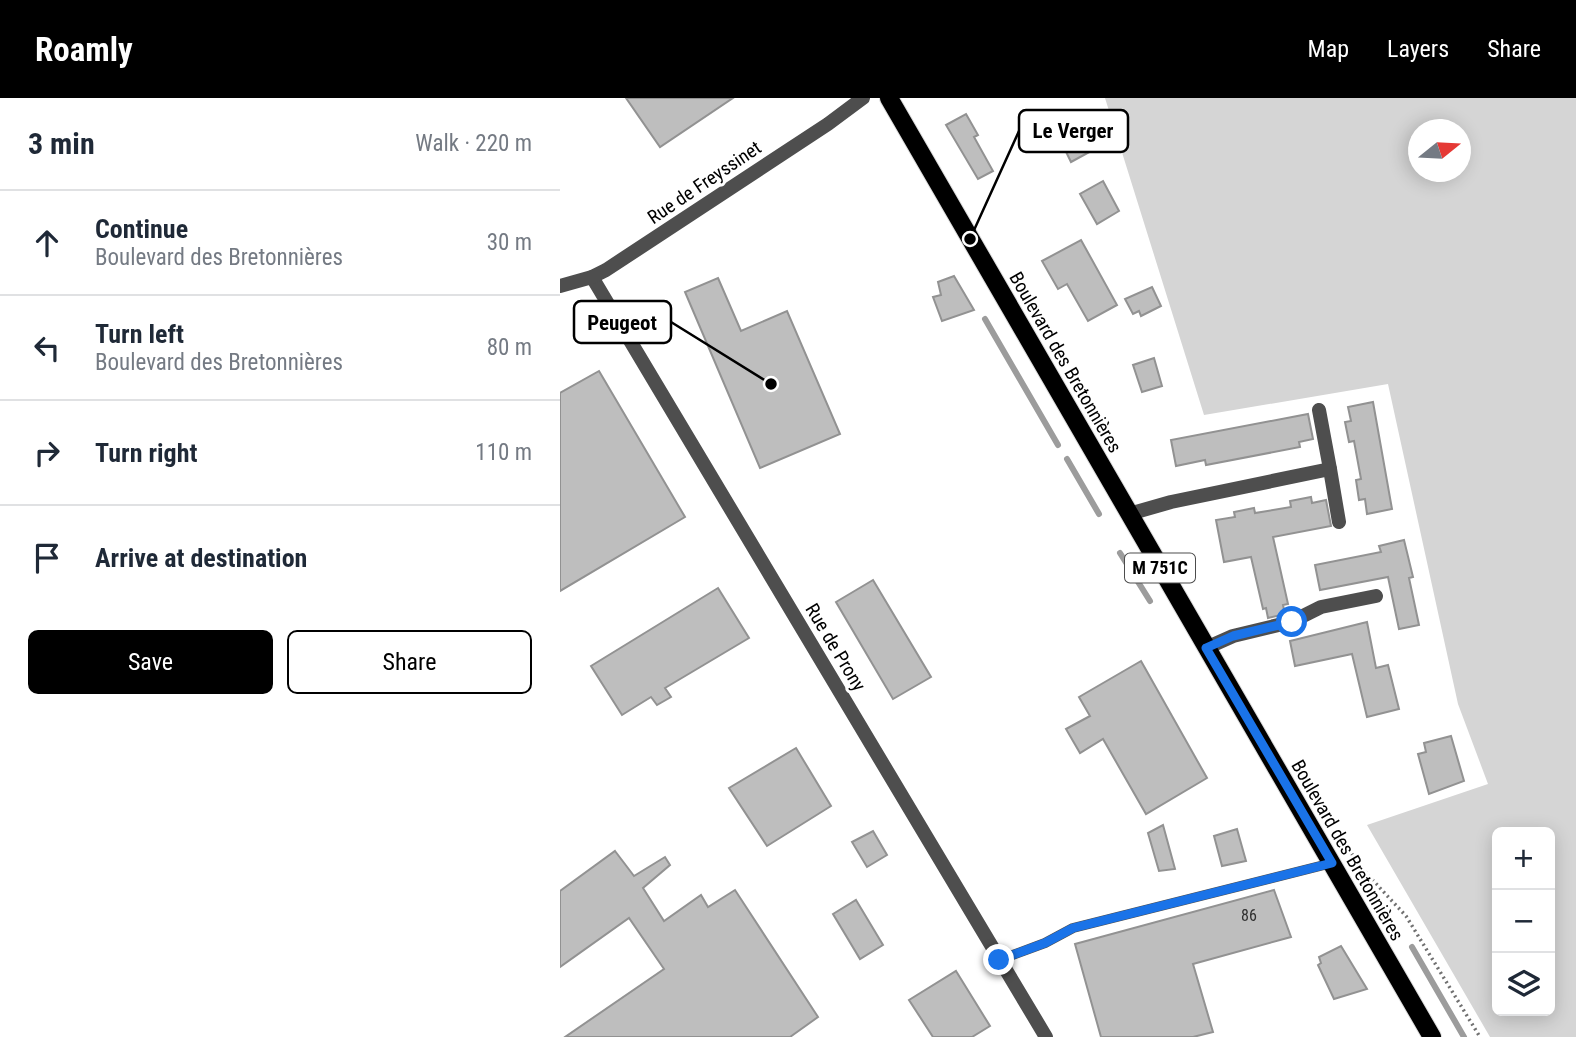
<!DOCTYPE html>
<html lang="en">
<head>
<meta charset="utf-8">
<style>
  :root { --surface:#fff; --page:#f2f2f3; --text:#1f2937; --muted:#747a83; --line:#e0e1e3; --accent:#000 }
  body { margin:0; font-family:"Roboto Condensed",sans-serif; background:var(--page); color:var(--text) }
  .controls { position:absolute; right:21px; bottom:21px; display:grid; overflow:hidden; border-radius:10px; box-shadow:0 4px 18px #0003 }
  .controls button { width:63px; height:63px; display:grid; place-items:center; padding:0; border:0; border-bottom:2px solid var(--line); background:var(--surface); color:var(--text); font:35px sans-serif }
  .compass { position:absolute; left:848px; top:21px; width:63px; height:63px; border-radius:50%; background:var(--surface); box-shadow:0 4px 18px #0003; rotate:72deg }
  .stop { position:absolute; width:21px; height:21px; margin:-16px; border:5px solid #1a73e8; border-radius:50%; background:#fff }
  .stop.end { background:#1a73e8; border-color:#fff; box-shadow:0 2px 7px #0008 }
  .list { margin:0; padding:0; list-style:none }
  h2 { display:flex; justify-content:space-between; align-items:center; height:91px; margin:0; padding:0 28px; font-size:30px }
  h2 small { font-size:23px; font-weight:400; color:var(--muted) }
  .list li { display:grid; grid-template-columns:46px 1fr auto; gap:21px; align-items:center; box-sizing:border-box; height:105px; padding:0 28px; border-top:2px solid var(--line) }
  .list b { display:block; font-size:26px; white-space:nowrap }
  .list p { margin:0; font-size:23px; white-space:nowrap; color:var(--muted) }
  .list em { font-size:23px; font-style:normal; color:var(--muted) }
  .actions { display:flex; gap:14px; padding:21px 28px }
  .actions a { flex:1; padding:16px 0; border:2px solid var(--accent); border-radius:10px; text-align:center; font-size:24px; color:var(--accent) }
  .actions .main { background:var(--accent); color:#fff }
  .icon { flex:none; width:38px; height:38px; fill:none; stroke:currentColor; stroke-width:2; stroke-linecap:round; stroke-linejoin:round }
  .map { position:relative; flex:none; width:1016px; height:939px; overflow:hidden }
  header { display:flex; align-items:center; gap:42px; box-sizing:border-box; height:98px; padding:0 35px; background:var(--accent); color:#fff }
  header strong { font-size:33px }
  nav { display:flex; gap:38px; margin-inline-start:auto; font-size:24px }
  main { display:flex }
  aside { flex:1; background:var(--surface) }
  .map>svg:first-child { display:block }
  .green { fill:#d5d5d5; fill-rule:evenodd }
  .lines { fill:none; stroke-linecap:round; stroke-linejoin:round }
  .stream { stroke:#9c9c9c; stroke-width:6 }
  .building { fill:#bebebe; stroke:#929292; stroke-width:2 }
  .primary-casing { stroke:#dbdbdb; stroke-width:20 }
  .path { stroke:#707070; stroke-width:3.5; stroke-dasharray:2 3.5; stroke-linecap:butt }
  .lane { stroke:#4e4e4e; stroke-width:10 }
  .street { stroke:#4e4e4e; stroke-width:14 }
  .primary { stroke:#000; stroke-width:18 }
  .route { stroke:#1a73e8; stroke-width:9 }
  .labels { text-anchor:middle; stroke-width:6; stroke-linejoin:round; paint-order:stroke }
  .number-label { font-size:16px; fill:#303030 }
  .shield { fill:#fff; stroke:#4c4c4c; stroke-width:2 }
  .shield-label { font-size:18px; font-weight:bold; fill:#000 }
  .street-label { font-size:19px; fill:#000; stroke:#fff }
  .leader { fill:none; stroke:#000; stroke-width:2.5 }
  .callout-dot { fill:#000; stroke:#fff; stroke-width:2.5 }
  .callout { fill:#fff; stroke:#000; stroke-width:2.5 }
  .callout-label { font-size:21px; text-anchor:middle; font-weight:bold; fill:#000 }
</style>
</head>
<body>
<header>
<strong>Roamly</strong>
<nav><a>Map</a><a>Layers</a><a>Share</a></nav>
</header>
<main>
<aside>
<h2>3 min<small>Walk · 220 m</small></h2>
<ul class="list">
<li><svg class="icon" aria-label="ahead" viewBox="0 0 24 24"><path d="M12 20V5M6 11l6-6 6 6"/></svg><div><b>Continue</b><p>Boulevard des Bretonnières</p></div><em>30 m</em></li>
<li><svg class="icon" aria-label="left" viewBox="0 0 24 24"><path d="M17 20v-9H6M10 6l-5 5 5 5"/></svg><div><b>Turn left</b><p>Boulevard des Bretonnières</p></div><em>80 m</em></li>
<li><svg class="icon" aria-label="right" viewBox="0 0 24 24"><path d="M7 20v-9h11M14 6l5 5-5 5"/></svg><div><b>Turn right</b></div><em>110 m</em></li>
<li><svg class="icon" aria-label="arrive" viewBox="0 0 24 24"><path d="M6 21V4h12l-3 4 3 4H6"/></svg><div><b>Arrive at destination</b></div></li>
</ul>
<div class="actions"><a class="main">Save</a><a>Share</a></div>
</aside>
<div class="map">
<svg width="1016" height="939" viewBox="0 0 1016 939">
  <rect width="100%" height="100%" fill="#fff"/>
  <!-- green -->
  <path class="green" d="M545,0H1016V939H930L807,727L928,686L898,606L828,286L644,317ZM858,32H900V74H858ZM937,734H990V913H937Z"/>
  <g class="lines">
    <!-- stream -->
    <g class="stream">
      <path d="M425,221L498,347"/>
      <path d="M507,361L539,416"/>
      <path d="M560,455L590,503"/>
      <path d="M852,849L904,939"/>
    </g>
  </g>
  <!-- building -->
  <g class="building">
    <path d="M66,0H173L100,49Z"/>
    <path d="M514,15L533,52L511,64L493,27Z"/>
    <path d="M406,16L418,37L414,39L433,73L418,81L386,27Z"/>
    <path d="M543,83L559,113L537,126L520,96Z"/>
    <path d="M521,142L557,207L528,223L507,186L498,191L482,163Z"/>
    <path d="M394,178L414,212L382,223L373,199L381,197L378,184Z"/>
    <path d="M158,180L181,233L227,213L280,336L200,370L125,194Z"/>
    <path d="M592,189L601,208L581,218L579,213L573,216L565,201Z"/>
    <path d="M594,260L602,288L582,294L573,267Z"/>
    <path d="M39,273L125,419L0,493V295Z"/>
    <path d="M813,304L832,411L807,416L805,401L799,402L796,382L801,381L794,343L789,344L785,324L791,323L788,309Z"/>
    <path d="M748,316L753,341L739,344L740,349L646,367L645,362L616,368L611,342Z"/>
    <path d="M751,399L752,405L766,402L771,428L713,439L728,506L723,507L725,516L708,520L706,510L703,511L691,459L664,464L656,422L675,419L674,414L694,410L695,415L731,409L730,403Z"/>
    <path d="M844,442L853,479L849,480L859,527L839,531L828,479L760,492L755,467L821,454L819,448Z"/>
    <path d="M313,482L371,579L333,601L276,504Z"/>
    <path d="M158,490L189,540L105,590L111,599L97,607L91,599L62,617L31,568Z"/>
    <path d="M807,524L816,570L828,567L839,611L807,619L792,556L735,568L730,543Z"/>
    <path d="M581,563L647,680L586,716L543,641L520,655L506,631L530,618L519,599Z"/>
    <path d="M891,638L904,683L869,696L858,656L866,654L864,645Z"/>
    <path d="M236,650L271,708L207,748L169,690Z"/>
    <path d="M603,727L615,771L599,773L588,735Z"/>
    <path d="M677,731L686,763L662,768L654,738Z"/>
    <path d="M313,733L327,757L307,769L292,744Z"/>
    <path d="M55,753L74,778L105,759L110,767L83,790L104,823L141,797L148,809L175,792L258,919L230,939H5L104,871L69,820L0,869V793Z"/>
    <path d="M714,792L731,839L633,866L653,934L633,939H541L515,846Z"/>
    <path d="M296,802L323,847L300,861L273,816Z"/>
    <path d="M781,848L807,891L774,901L758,867L761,865L759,859Z"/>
    <path d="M396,873L430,928L412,939H373L349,902Z"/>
  </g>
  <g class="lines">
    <!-- primary casing -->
    <g class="primary-casing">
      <path id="primary" d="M329,0L872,939"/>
    </g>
    <!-- path -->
    <path class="path" d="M785,747L807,776L846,818L920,939"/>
    <!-- lane -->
    <path class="lane" d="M439,862L485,845L513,830L772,765"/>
    <!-- street -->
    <g class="street">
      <path d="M32,179L486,939"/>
      <path d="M0,188L32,179L46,172L268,26L303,0"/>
      <path d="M770,371L779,424"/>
      <path d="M569,416L611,404L770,371L759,312"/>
      <path d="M646,550L673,538L731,524L761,509L816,498"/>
    </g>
    <!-- primary -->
    <use href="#primary" class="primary"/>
  </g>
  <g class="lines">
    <!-- route -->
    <path class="route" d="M439,862L485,845L513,830L772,765L646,550L673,538L732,524"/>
  </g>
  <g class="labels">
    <!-- number labels -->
    <g class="number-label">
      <text x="689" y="823">86</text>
    </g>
    <!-- shield labels -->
    <rect class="shield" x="565" y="455.5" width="70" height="29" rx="5"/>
    <g class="shield-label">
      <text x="600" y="476">M 751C</text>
    </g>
    <!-- street labels -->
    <g class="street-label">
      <text transform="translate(144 84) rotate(-34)" y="7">Rue de Freyssinet</text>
      <text transform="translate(506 264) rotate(60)" y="7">Boulevard des Bretonnières</text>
      <text transform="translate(276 549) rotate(59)" y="7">Rue de Prony</text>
      <text transform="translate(788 752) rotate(60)" y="7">Boulevard des Bretonnières</text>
    </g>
  </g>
  <!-- callouts -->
  <path class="leader" d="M410 141L459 33M211 286L111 224"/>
  <g class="callout-dot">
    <circle cx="410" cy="141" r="7"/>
    <circle cx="211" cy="286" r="7"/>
  </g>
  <g class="callout">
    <rect x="459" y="12" width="109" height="42" rx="7"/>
    <rect x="14" y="203" width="97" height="42" rx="7"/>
  </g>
  <g class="callout-label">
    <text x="513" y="40">Le Verger</text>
    <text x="62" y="232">Peugeot</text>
  </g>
</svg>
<div class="controls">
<button>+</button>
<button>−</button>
<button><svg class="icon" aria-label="layers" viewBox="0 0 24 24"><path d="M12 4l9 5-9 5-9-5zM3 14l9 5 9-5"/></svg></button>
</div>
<svg class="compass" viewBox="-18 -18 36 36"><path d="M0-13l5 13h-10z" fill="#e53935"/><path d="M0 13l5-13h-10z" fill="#747a83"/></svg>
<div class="stop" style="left:732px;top:524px"></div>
<div class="stop end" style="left:439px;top:862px"></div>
</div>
</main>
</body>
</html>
